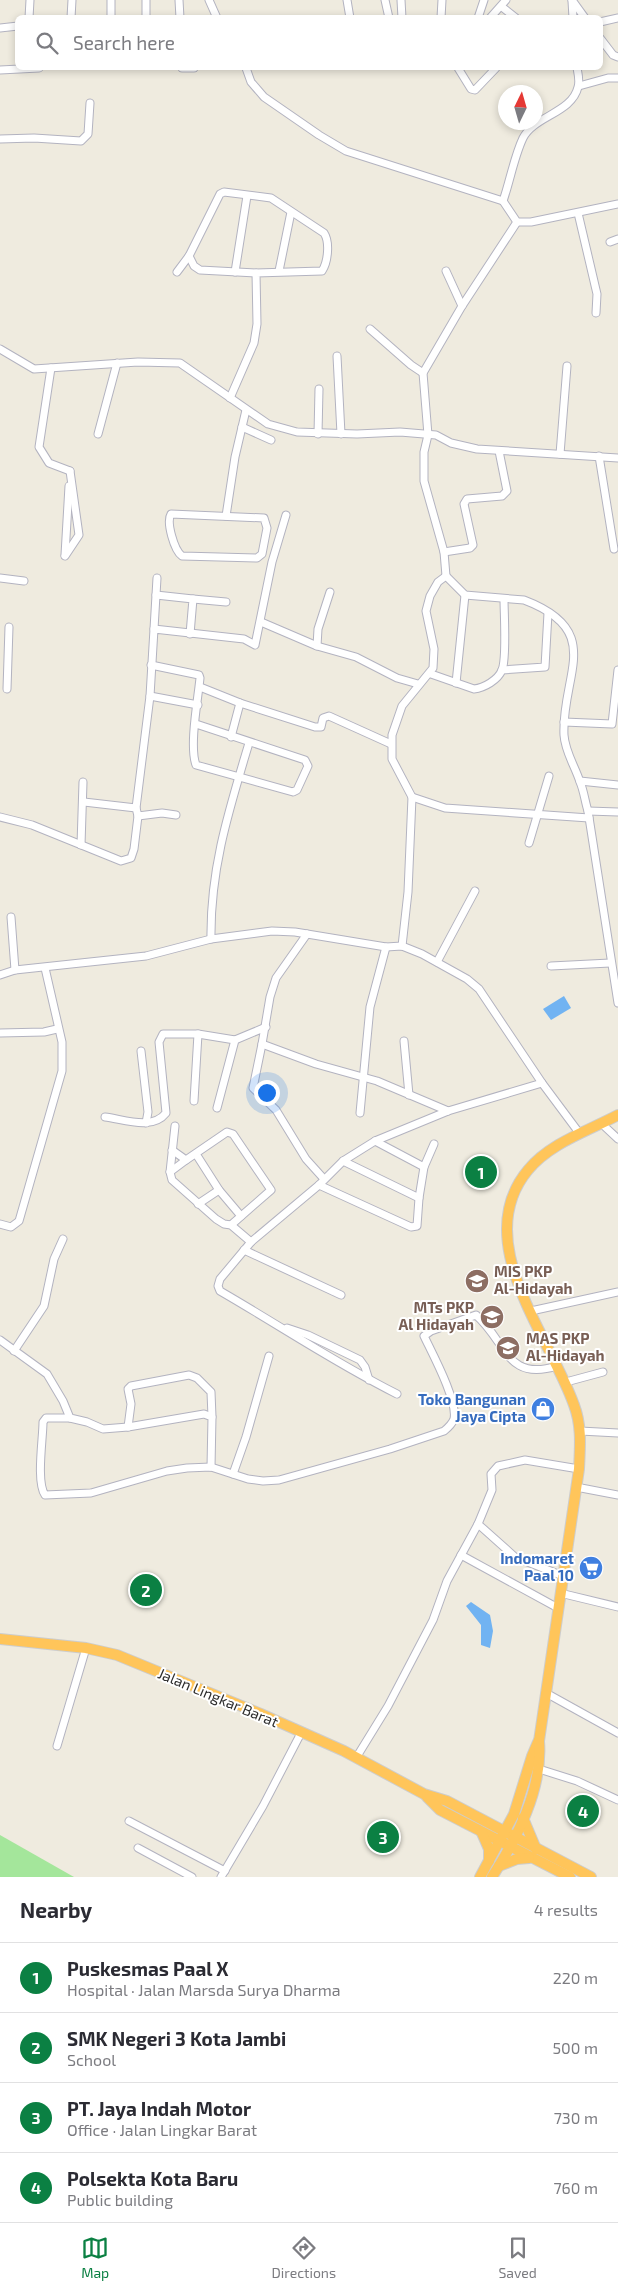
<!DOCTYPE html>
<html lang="en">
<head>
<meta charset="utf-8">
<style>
  :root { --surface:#fff; --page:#f7f7f7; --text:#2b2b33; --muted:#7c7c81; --line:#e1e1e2; --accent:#0b8043 }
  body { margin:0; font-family:"Exo 2",sans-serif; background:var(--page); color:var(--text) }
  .compass { position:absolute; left:498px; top:85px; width:45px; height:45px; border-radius:50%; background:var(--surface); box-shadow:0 2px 8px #0003; rotate:5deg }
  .you { position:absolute; left:266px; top:1092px; width:18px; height:18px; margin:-12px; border:4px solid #fff; border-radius:50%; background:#1a73e8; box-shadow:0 0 0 8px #1a73e833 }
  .badge { display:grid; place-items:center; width:32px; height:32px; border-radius:50%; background:var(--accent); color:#fff; font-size:16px; font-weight:700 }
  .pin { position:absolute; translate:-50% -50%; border:2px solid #fff; box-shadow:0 1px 5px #0006 }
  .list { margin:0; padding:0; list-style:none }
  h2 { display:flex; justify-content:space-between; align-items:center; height:65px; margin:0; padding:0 20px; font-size:21px }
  h2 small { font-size:16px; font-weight:400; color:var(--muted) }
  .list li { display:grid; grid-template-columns:32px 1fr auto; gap:15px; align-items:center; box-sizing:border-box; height:70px; padding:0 20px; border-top:1px solid var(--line) }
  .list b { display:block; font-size:19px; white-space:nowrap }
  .list p { margin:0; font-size:16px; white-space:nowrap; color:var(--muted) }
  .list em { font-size:16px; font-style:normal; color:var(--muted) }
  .icon { flex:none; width:28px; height:28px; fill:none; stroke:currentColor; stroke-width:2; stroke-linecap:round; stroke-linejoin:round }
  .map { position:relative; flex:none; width:618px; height:1877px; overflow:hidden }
  .search { position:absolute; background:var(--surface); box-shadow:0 2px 8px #0003; left:15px; right:15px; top:15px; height:55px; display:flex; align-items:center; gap:12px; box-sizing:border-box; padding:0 18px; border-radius:8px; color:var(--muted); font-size:19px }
  .sheet { height:345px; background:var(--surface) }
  nav { display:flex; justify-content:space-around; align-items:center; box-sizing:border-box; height:70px; border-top:1px solid var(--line); background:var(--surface); font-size:14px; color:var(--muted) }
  nav a { display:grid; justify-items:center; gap:2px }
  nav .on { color:var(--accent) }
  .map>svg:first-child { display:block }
  .green { fill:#a4e69b }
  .water { fill:#71b3f2 }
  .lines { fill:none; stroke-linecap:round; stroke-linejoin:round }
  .minor-casing { stroke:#b3b3c0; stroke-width:9 }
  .highway-casing { stroke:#cdcdcd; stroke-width:12 }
  .minor { stroke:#fff; stroke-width:7 }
  .highway { stroke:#ffc55a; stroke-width:10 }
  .labels { text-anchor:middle; stroke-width:4; stroke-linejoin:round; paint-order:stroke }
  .education-label { font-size:15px; font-weight:bold; fill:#785e54; stroke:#fff; text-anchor:start }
  .shop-label { font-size:15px; font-weight:bold; fill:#366cbe; stroke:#fff; text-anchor:end }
  .street-label { font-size:15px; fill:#2d2d2d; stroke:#fff }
</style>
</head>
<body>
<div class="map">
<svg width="618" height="1877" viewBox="0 0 618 1877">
  <rect width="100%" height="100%" fill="#efebdf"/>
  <!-- green -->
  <path class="green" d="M0,1835L74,1877H0Z"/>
  <!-- water -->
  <g class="water">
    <path d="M564,996L571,1008L551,1020L543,1009Z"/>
    <path d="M471,1602L490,1615L493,1631L490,1648L481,1645V1625L466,1606Z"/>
  </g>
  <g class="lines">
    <!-- minor casing -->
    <g class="minor-casing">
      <g id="minor">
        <path d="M179,0L180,18"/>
        <path d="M209,0L217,18"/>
        <path d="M347,0L350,18"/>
        <path d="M385,0L389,18"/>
        <path d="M401,0L402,18"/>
        <path d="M572,0L585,18"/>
        <path d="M572,1L573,18"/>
        <path d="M502,7L516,18"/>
        <path d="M29,18L30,0"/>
        <path d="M71,18L72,0"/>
        <path d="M111,18V0"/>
        <path d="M146,18V0"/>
        <path d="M441,18L442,0"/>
        <path d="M478,18L484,0"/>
        <path d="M490,18L506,0"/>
        <path d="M600,22L618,18"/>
        <path d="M0,28L18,26"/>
        <path d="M600,38L613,55L618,57"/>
        <path d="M182,68H194"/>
        <path d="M246,68L251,82L264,97L319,135L346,151L503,201L517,222H531L618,204"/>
        <path d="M458,68L471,89L475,90L496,68"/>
        <path d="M0,70L39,68"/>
        <path d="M579,86L608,78H618"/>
        <path d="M0,139L34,138L81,141L88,134L90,103"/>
        <path d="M503,201C510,181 514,157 523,138C534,116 572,113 578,87C580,81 578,73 577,68"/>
        <path d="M578,213L597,294L596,313"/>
        <path d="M610,242L618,239"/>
        <path d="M189,256L194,266L200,270L256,273"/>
        <path d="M279,271L291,212"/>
        <path d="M446,271L462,306"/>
        <path d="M177,272L189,256L220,194L224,192L271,198L324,233C330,242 328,262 322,271L256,273L257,324L254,343L230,398"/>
        <path d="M235,272L247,196"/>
        <path d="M370,329L411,365L423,373"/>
        <path d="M0,349L34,369L138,362L180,363L268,424L297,432L357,434L400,432L436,435L451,443L477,449L618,458"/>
        <path d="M337,356L341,434"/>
        <path d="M51,368L39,447L49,463L70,471"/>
        <path d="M242,427L271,440"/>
        <path d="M98,434L117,363"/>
        <path d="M318,434L319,389"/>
        <path d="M560,454L567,366"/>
        <path d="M599,456L614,549"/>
        <path d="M171,514L264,518L267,528L262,554L257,558L182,556C174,550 166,522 171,514Z"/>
        <path d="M226,516L235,457L246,410"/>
        <path d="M444,552L470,548L473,545L464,504L467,499L502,496L507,491L499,451"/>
        <path d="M65,555L69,486"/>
        <path d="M65,556L79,535L70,471"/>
        <path d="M446,576L444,552L424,481V452L428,435L423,373L462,306L517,222"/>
        <path d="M0,578L24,581"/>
        <path d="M156,595L193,599L190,634"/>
        <path d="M193,599L226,602"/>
        <path d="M261,622L317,646L356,657L397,678L418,684"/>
        <path d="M154,629L157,578"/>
        <path d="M317,646L318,629L330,592"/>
        <path d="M151,665L199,675L200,678C198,699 189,746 196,765L293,792L297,790L308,766L305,760L196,724"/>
        <path d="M502,670L545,667L548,613"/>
        <path d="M431,674L474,689C484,688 498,680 502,670C507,658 504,614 504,599"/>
        <path d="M456,683L465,595"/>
        <path d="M200,687L240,703"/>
        <path d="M7,689L9,627"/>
        <path d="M150,696L198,705"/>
        <path d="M564,722L612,724L618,670"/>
        <path d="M231,737L240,703L315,727H321L323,718L329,716L391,744"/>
        <path d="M580,781L618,785"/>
        <path d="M412,797L445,808L589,818"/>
        <path d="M84,802L136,808L138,816L162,813L176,815"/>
        <path d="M136,808L150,696L154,629L244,639L255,645L272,562L286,515"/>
        <path d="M588,811L618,812"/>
        <path d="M0,817L32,825L121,861L131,858L134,849L138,816"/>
        <path d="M529,843L549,776"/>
        <path d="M81,845L83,782"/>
        <path d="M11,917L15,970"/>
        <path d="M307,934L276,978L270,997L262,1044L316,1064L377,1081L448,1111"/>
        <path d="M211,939C210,869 229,810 249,743"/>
        <path d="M402,946L408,892L412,797L392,759V735L402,706L433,668L434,649L426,611L430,596L438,582L446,576L465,595L524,600C606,631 561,675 564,735C565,752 575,766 580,782C584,791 585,802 588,811L618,1003"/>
        <path d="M437,962L475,891"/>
        <path d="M551,966L610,963"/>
        <path d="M0,975L15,970L146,956L211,939L272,931L295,932L386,947L402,946L422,954L467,979L479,989L542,1083L580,1134"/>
        <path d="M0,1033L44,1032L57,1029"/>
        <path d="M404,1041L409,1095"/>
        <path d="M262,1044L253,1088L276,1110L306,1159L324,1179"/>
        <path d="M141,1051L148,1112L146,1123"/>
        <path d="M194,1101L198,1034"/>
        <path d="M217,1108L235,1040L266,1027"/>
        <path d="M360,1113L370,1007L386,947"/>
        <path d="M105,1117C123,1119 152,1131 166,1113L159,1042L163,1034H198L235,1040"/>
        <path d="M602,1124L618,1139"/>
        <path d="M175,1126L170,1172L172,1180L216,1219L224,1224L231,1225L251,1242"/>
        <path d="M375,1141L424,1167"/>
        <path d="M172,1150L186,1160L227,1132L233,1134L271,1190L231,1225"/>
        <path d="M196,1154L219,1190L241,1216"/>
        <path d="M343,1161L419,1198L424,1167L434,1144"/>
        <path d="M170,1172L186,1160"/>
        <path d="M319,1185L411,1227L417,1226L419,1198"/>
        <path d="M198,1204L219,1190"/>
        <path d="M0,1224L11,1227L19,1221L62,1071V1042L45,968"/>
        <path d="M244,1250L341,1295"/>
        <path d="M531,1311L618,1292"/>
        <path d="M287,1328L308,1335L360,1360L365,1367L369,1380"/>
        <path d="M0,1340L47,1374L63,1401L70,1418L87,1422L103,1429L128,1427L204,1414L212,1417L211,1467"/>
        <path d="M14,1351L44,1306L54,1259L63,1239"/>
        <path d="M566,1382L603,1372"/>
        <path d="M397,1394C335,1363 279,1325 220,1291L218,1286L220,1279L251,1242L319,1185L343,1161L375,1141L448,1111L542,1083"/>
        <path d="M70,1418H46L43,1422C43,1439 36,1482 45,1495L91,1493L167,1471L187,1468L211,1467L248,1479L263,1481L279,1480L390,1449L444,1431C449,1427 452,1424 454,1419C458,1401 432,1353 424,1336L431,1331L476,1315C507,1342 506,1382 557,1366"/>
        <path d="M128,1427L131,1404L128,1389L131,1386L189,1375L197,1378L211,1392L212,1417"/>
        <path d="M580,1431L618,1433"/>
        <path d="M233,1474L246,1437L269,1356"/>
        <path d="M576,1487L618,1495"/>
        <path d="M461,1555L558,1608"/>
        <path d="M563,1576L515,1557L478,1524L492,1490L491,1474L498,1466L525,1460L579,1469"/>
        <path d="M560,1593L618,1607"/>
        <path d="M546,1693L618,1733"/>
        <path d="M57,1746L86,1648"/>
        <path d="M356,1758L388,1706L433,1620L447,1581L478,1524"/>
        <path d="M539,1769L577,1781L618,1800"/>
        <path d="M129,1821L225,1871"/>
        <path d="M138,1848L192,1877"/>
        <path d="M221,1877L263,1806L301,1733"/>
      </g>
    </g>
    <!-- highway casing -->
    <g class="highway-casing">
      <g id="highway">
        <path d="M0,1639L86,1648L117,1655L261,1714L344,1751L424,1794L447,1801L591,1877"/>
        <path d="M427,1797L440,1810L570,1877"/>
        <path d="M523,1818L536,1849"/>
        <path d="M482,1833L489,1849V1861"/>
        <path d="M499,1866L517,1859L529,1858"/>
        <path d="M480,1877L514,1814L532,1756L538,1742"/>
        <path d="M492,1877C517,1838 543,1789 539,1741L579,1469C580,1447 582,1426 574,1405C550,1336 469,1241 528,1170C550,1143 588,1131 618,1115"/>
      </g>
    </g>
    <!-- minor -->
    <use href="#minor" class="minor"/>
    <!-- highway -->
    <use href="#highway" class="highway"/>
  </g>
  <!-- icons -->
  <defs>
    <g id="school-disc" transform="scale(1.25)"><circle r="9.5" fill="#8d6e63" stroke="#fff"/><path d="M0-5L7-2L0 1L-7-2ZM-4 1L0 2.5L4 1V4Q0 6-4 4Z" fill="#fff"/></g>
    <g id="shop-disc" transform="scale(1.25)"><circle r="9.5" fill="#3f7fe0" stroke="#fff"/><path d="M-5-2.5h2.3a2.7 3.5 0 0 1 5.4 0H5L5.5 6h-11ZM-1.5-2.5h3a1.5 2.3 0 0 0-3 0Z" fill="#fff"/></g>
    <g id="supermarket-disc" transform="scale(1.25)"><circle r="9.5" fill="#3f7fe0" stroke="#fff"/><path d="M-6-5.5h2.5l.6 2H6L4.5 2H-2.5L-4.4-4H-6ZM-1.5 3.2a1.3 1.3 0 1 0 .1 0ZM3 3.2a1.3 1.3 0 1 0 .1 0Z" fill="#fff"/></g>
  </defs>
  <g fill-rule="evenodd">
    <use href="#school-disc" x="477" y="1281"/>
    <use href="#school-disc" x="492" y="1317"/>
    <use href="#school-disc" x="508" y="1348"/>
    <use href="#shop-disc" x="543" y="1409"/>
    <use href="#supermarket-disc" x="591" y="1568"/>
  </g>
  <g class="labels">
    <!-- education labels -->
    <g class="education-label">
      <text x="494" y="1277">MIS PKP<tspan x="494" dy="17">Al-Hidayah</tspan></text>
      <text x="474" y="1313" text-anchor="end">MTs PKP<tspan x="474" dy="17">Al Hidayah</tspan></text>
      <text x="526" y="1344">MAS PKP<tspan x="526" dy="17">Al-Hidayah</tspan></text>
    </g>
    <!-- shop labels -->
    <g class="shop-label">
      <text x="526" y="1405">Toko Bangunan<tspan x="526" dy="17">Jaya Cipta</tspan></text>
      <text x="574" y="1564">Indomaret<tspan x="574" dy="17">Paal 10</tspan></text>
    </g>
    <!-- street labels -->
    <g class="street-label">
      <text transform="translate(218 1698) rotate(23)" y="5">Jalan Lingkar Barat</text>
    </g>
  </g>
</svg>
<svg class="compass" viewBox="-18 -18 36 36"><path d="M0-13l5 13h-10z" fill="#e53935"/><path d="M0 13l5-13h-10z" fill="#7c7c81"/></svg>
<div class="you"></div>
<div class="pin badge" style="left:481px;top:1172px">1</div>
<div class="pin badge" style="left:146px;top:1590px">2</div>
<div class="pin badge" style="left:383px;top:1837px">3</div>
<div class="pin badge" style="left:583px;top:1811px">4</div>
<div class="search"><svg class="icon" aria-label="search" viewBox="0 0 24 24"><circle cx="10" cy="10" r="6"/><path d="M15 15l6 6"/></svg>Search here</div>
</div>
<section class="sheet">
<h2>Nearby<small>4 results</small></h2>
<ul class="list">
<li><span class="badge">1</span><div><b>Puskesmas Paal X</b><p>Hospital · Jalan Marsda Surya Dharma</p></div><em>220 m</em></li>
<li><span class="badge">2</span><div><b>SMK Negeri 3 Kota Jambi</b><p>School</p></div><em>500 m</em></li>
<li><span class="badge">3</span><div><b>PT. Jaya Indah Motor</b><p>Office · Jalan Lingkar Barat</p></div><em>730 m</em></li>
<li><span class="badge">4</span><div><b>Polsekta Kota Baru</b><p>Public building</p></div><em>760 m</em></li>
</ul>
</section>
<nav>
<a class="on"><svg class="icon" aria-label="map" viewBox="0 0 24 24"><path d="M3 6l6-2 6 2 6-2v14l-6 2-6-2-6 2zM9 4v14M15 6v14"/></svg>Map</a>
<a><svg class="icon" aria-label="directions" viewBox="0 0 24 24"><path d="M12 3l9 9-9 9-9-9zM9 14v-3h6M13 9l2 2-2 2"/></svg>Directions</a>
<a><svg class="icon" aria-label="saved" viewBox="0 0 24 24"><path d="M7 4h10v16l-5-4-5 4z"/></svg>Saved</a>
</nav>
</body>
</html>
